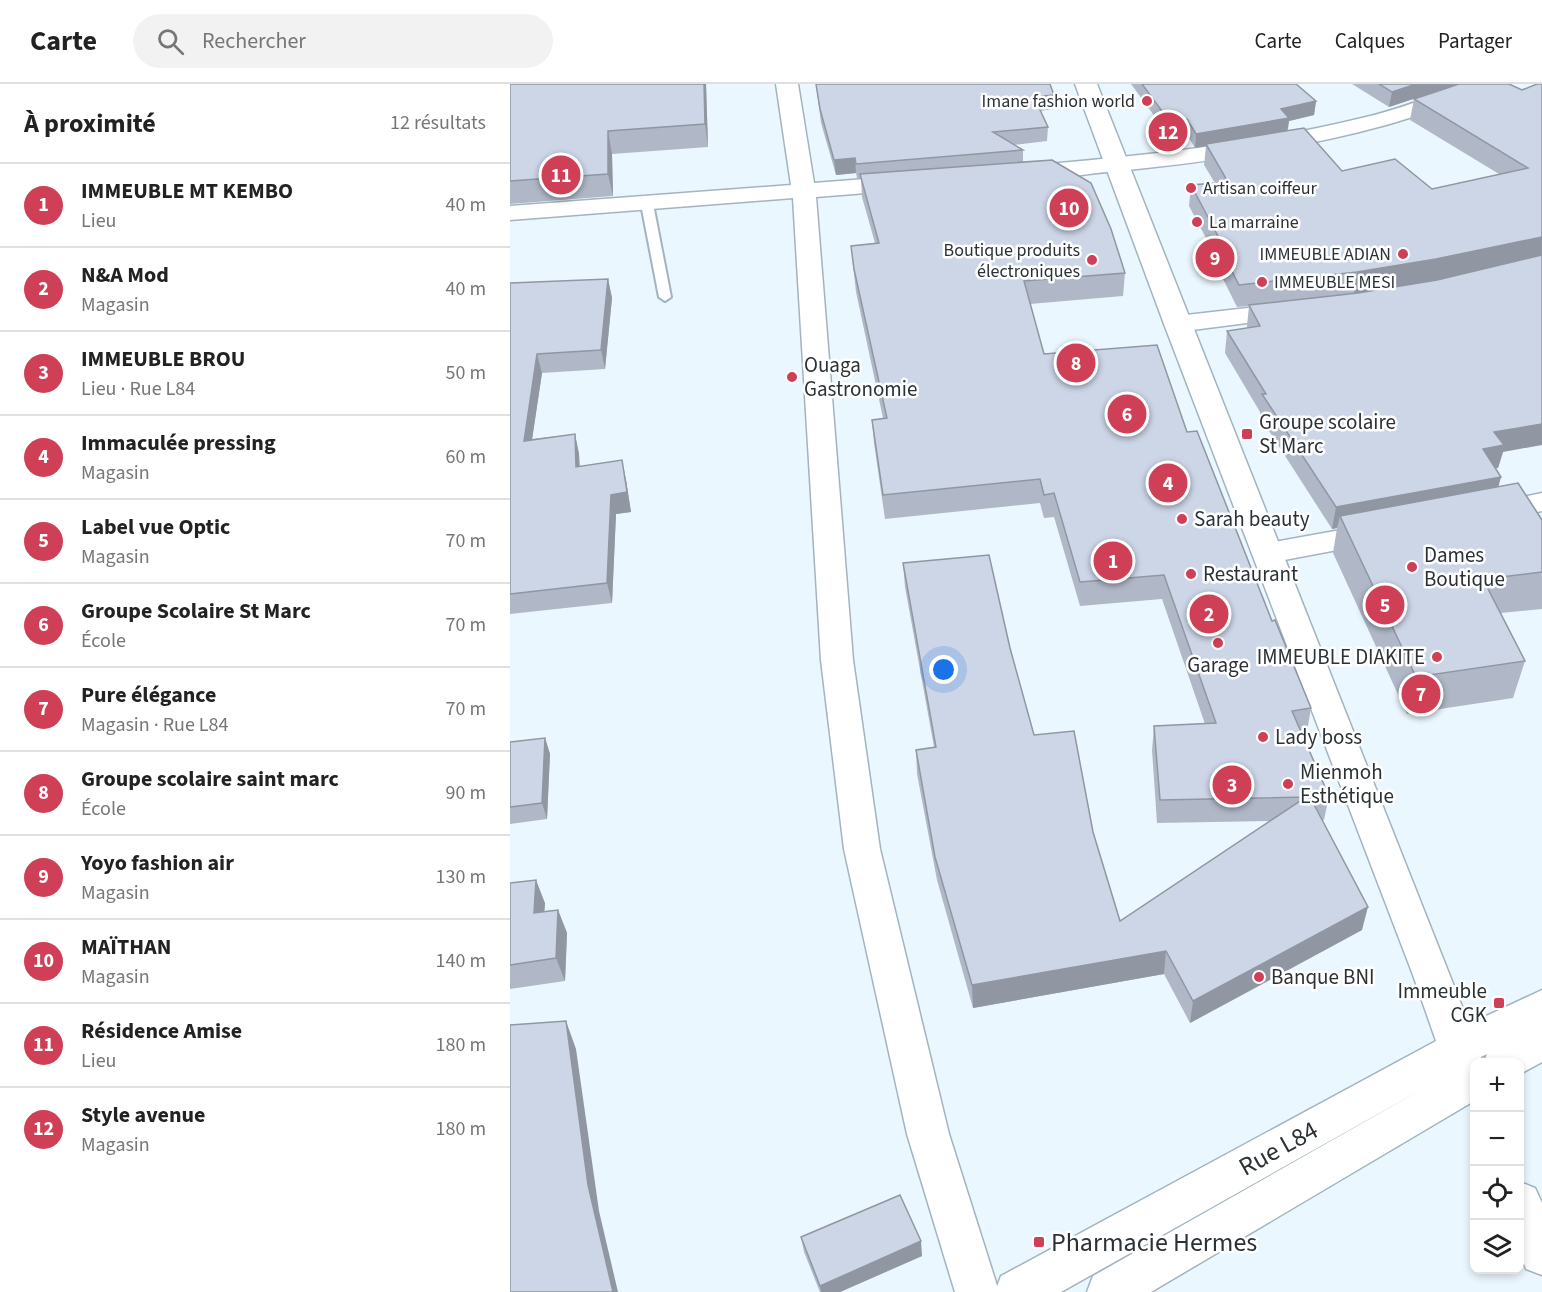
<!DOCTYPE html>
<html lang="fr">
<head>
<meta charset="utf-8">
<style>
  :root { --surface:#fff; --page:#f2f2f2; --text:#222; --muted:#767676; --line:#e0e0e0; --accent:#cf3f56 }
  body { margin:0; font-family:"Source Sans 3",sans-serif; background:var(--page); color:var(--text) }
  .controls { position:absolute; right:18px; bottom:18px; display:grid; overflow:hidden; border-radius:12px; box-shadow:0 3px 9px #0003 }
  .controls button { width:54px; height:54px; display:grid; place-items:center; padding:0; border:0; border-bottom:2px solid var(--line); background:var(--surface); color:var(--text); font:30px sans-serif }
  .you { position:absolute; left:434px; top:586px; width:21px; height:21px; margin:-15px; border:4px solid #fff; border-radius:50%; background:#1a73e8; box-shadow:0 0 0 9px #1a73e833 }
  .badge { display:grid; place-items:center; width:39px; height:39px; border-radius:50%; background:var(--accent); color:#fff; font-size:20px; font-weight:700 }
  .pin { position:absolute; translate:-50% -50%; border:3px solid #fff; box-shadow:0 2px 6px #0006 }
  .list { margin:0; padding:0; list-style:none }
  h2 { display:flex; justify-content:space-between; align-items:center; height:78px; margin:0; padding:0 24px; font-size:26px }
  h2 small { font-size:20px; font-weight:400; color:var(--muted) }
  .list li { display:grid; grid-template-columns:39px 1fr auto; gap:18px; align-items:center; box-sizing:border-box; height:84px; padding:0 24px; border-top:2px solid var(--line) }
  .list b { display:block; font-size:22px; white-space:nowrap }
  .list p { margin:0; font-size:20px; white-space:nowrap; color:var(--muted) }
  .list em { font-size:20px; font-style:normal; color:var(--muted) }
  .icon { flex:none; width:33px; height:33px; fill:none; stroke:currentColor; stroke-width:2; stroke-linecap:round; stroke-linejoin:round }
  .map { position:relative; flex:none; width:1032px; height:1208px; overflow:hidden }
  header { display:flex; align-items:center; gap:36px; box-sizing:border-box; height:84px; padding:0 30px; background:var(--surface); border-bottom:2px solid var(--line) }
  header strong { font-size:28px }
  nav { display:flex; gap:33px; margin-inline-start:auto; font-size:21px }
  .search { width:420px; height:54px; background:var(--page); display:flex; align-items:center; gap:15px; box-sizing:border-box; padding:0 21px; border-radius:33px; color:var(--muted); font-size:22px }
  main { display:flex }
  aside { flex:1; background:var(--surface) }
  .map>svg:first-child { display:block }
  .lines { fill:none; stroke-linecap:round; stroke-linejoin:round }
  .service-casing { stroke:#a2b4bf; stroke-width:4 }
  .minor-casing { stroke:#a2b4bf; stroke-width:3 }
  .tertiary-casing { stroke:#a2b4bf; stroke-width:3 }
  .service { fill:#fff; fill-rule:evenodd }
  .minor { fill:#fff; fill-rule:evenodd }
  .tertiary { fill:#fff; fill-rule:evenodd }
  .wall { fill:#b0b8c7 }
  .shaded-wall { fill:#9096a2 }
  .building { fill:#cdd6e7; stroke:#9096a2; stroke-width:1.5 }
  .poi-dot { fill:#cf3f56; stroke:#fff; stroke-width:2 }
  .labels { text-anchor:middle; stroke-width:5; stroke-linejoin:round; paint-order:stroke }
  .far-poi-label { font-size:18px; fill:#2a3236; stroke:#fff; text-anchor:end }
  .poi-label { font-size:21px; fill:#2a3236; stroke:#fff; text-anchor:start }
  .near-street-label { font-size:26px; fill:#2a3236; stroke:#fff }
  .near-poi-label { font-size:26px; fill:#2a3236; stroke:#fff; text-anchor:start }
</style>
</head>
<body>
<header>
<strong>Carte</strong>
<div class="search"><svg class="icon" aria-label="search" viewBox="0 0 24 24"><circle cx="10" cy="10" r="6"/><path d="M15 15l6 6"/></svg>Rechercher</div>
<nav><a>Carte</a><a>Calques</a><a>Partager</a></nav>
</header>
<main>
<aside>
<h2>À proximité<small>12 résultats</small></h2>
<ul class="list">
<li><span class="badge">1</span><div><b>IMMEUBLE MT KEMBO</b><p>Lieu</p></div><em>40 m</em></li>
<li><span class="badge">2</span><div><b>N&amp;A Mod</b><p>Magasin</p></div><em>40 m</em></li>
<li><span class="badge">3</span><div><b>IMMEUBLE BROU</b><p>Lieu · Rue L84</p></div><em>50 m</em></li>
<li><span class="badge">4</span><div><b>Immaculée pressing</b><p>Magasin</p></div><em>60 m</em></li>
<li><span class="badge">5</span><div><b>Label vue Optic</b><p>Magasin</p></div><em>70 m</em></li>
<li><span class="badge">6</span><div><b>Groupe Scolaire St Marc</b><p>École</p></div><em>70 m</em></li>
<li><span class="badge">7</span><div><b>Pure élégance</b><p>Magasin · Rue L84</p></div><em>70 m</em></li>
<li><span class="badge">8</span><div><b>Groupe scolaire saint marc</b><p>École</p></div><em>90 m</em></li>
<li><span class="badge">9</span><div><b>Yoyo fashion air</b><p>Magasin</p></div><em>130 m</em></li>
<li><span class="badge">10</span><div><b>MAÏTHAN</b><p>Magasin</p></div><em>140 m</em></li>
<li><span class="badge">11</span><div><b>Résidence Amise</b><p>Lieu</p></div><em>180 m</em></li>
<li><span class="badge">12</span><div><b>Style avenue</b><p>Magasin</p></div><em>180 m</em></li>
</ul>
</aside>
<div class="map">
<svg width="1032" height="1208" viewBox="0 0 1032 1208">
  <rect width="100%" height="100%" fill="#ebf7fe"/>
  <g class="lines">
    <!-- service casing -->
    <g class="service-casing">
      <path id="service" d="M137,116L143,120L161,213L155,217L149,213L131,120Z"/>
    </g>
    <!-- minor casing -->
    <g class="minor-casing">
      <g id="minor">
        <path d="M266,0H288L304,99L394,92L402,94L405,99L402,104L394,106L306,113L343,576L370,765L439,1050L489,1208H445L397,1050L334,765L311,576L283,114L0,136V122L281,101Z"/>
        <path d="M956,0H987L983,4C948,17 912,31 876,41C785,66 691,79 597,88C573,90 529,99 507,94L504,89L507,84L515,82C628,72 742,61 852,34C888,26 922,12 956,0Z"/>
        <path d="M782,219L791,222L795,227L791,232L667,248L658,245L654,240L658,235L667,232Z"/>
        <path d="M1032,409V427L979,439L969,436L964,429L969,422Z"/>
        <path d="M869,439L880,442L884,449L880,456L759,479L748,476L744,469L748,462L759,459Z"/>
        <path d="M1010,1098L1025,1104L1032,1119V1191L1016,1185L1010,1169Z"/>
      </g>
    </g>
    <!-- tertiary casing -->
    <g class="tertiary-casing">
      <path id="tertiary" d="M565,0H587L959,940L1032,906V978L1010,990V978H974L977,970L971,973L973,978H964V1017L641,1208H577L583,1192L916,1003L551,1208H485L491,1192L926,957L903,891L654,240Z"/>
    </g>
    <!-- service -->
    <use href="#service" class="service"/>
    <!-- minor -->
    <use href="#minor" class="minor"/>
    <!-- tertiary -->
    <use href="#tertiary" class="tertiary"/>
  </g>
  <!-- wall -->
  <g class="wall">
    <path d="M0,0H196L198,63L102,70L103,112L0,120Z"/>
    <path d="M306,0L544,11V25L530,27L538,43L537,57L504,61L513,66V78L615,189L613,212L520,220L534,270L677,348L801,624L797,648L791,649L819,712L814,736H812L852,846L680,939L654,890L463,924L427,796L407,690L406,666L424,663L395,503L393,479L500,564L524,651L583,748L610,837L760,737L647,739L642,666L644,642L695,640L652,515L570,522L544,433L534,434L530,419L375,435L364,359L362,336L373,334L346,208L341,162L365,159L352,113L351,94H347L346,89L326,91L311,39Z"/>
    <path d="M621,0H786L806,17L804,31L779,37L778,46L832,87L922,105L989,90L900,36L904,15L947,0L879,23L842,0H999L1012,6L1027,0L993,368L988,384H985L991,393L988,402L1032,436V525L991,529L1015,577L1003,614L897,630L823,469L827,444L822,445L750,333V328L715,269L717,247L737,244V242L739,222L727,223L704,177L705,171L679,122L681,101L705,99L694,81L696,62L685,64L676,49L659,52Z"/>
    <path d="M98,195L102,214L95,285L32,289L22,355L65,350L69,370L70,383L116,396L121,428L106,430L102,519L0,530V199Z"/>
    <path d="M35,654L40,670L37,735L0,740V658Z"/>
    <path d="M0,799L35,819L34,827L48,826L57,849L55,897L0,905Z"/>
    <path d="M291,1153L412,1172L330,1208H310L294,1168Z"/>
  </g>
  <!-- shaded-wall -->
  <g class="shaded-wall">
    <path d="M194,0H196L198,63L195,40Z"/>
    <path d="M906,0H949L879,23L882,8Z"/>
    <path d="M806,17L804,31L779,37L777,48L696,60V62L685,64L686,50L771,25Z"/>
    <path d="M677,35L676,49L659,52L660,38Z"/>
    <path d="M98,47L102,70L103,112L98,90Z"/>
    <path d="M345,74L346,89L326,91L324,76Z"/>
    <path d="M1032,153V171L922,197L844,210L847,188Z"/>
    <path d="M98,195L102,214L95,285L91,266Z"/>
    <path d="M27,270L32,289L19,376L14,357Z"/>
    <path d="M1032,340V361L993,368L988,384L968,388L973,365L984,348Z"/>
    <path d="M65,350L69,370L70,403L66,383Z"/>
    <path d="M112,376L116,396L121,428L106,430L102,519L97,499L101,411Z"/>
    <path d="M991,393L985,415L830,432L827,444L822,445L826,423Z"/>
    <path d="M35,654L40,670L37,735L32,719Z"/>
    <path d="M26,796L35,819L33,852L24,829Z"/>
    <path d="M858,823L852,846L680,939L683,917Z"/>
    <path d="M48,826L57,849L55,897L46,874Z"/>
    <path d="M656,867L654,890L463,924L462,901Z"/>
    <path d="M56,937L66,965L89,1127L108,1208H103L78,1101Z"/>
    <path d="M411,1157L412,1172L330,1208H311L310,1202Z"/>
  </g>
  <!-- building -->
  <g class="building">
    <path d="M0,0H194L195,40L98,47V90L0,97Z"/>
    <path d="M306,0H540L544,11L524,13L538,43L483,48L513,66L346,80L345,74L324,76L310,25Z"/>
    <path d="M632,0H786L806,17L771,25L779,34L686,50L677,35L660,38Z"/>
    <path d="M869,0H906L882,8Z"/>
    <path d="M949,0H999L1012,6L1027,0H1032V153L926,175L847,188L729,201L706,156H710L681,101L718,98L696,60L794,44L832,87L885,75L922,105L1018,84L904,15Z"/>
    <path d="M542,76L581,99L601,145L615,189L514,197L534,270L647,261L677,348L687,347L762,537L765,536L801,624L782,627L819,712L800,713L858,823L683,917L656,867L462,901L425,773L406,666L426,663L393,479L479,471L500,564L524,651L564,647L583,748L610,837L796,713L650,716L644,642L706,639L654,491L570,498L544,409L534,411L530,395L373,411L362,336L377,334L344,185L341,162L369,159L350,90Z"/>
    <path d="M1032,171V340L984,348L994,361L973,365L991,393L826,423L752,310H756L717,247L750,242L739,221L848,209L927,196Z"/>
    <path d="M98,195L91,266L27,270L14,357L65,350L66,383L112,376L117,408L101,411L97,499L0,510V199Z"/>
    <path d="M1008,399L1032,436V488L973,495L1015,577L906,593L830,432Z"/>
    <path d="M35,654L32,719L0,723V658Z"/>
    <path d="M26,796L24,829L48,826L46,874L0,881V799Z"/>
    <path d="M56,937L78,1101L103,1208H0V941Z"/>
    <path d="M390,1111L411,1157L310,1202L291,1153Z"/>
  </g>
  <!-- markers -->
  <g class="poi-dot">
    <circle cx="637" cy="17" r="6"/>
    <circle cx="681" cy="104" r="6"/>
    <circle cx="687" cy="138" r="6"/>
    <circle cx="893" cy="170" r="6"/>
    <circle cx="582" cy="176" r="6"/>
    <circle cx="752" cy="198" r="6"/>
    <circle cx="282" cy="293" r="6"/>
    <rect x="731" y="344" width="12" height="12" rx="3"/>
    <circle cx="672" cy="435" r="6"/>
    <circle cx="902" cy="483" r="6"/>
    <circle cx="681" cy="490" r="6"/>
    <circle cx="708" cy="559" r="6"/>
    <circle cx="927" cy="573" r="6"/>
    <circle cx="753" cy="653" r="6"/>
    <circle cx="778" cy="700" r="6"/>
    <circle cx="749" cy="893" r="6"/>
    <rect x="983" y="913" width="12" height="12" rx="3"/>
    <rect x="523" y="1152" width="12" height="12" rx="3"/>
  </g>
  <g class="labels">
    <!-- far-poi labels -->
    <g class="far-poi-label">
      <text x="625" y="23">Imane fashion world</text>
      <text x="693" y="110" text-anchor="start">Artisan coiffeur</text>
      <text x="699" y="144" text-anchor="start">La marraine</text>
      <text x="570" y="172">Boutique produits<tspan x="570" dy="21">électroniques</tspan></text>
      <text x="881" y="176">IMMEUBLE ADIAN</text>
      <text x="764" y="204" text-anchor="start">IMMEUBLE MESI</text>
    </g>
    <!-- poi labels -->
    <g class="poi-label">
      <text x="294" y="288">Ouaga<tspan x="294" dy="24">Gastronomie</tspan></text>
      <text x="749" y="345">Groupe scolaire<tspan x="749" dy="24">St Marc</tspan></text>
      <text x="684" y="442">Sarah beauty</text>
      <text x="914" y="478">Dames<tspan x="914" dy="24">Boutique</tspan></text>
      <text x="693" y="497">Restaurant</text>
      <text x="915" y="580" text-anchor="end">IMMEUBLE DIAKITE</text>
      <text x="708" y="588" text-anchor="middle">Garage</text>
      <text x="765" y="660">Lady boss</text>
      <text x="790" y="695">Mienmoh<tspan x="790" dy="24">Esthétique</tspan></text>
      <text x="761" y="900">Banque BNI</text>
      <text x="977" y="914" text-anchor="end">Immeuble<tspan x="977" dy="24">CGK</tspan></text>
    </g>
    <!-- near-street labels -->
    <g class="near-street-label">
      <text transform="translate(768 1064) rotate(-29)" y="9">Rue L84</text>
    </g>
    <!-- near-poi labels -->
    <g class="near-poi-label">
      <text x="541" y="1167">Pharmacie Hermes</text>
    </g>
  </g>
</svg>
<div class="controls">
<button>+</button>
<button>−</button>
<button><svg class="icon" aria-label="locate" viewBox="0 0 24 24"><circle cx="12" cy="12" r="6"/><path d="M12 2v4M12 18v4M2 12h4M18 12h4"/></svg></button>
<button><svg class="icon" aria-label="layers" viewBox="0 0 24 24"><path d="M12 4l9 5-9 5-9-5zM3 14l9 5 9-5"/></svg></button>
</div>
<div class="you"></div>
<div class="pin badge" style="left:603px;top:477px">1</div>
<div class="pin badge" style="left:699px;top:530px">2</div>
<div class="pin badge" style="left:722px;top:701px">3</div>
<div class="pin badge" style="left:658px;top:399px">4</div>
<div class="pin badge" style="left:875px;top:521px">5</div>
<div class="pin badge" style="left:617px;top:330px">6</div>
<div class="pin badge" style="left:911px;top:610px">7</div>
<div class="pin badge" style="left:566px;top:279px">8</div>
<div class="pin badge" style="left:705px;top:174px">9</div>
<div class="pin badge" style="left:559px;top:124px">10</div>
<div class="pin badge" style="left:51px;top:91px">11</div>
<div class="pin badge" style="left:658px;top:48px">12</div>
</div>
</main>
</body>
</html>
